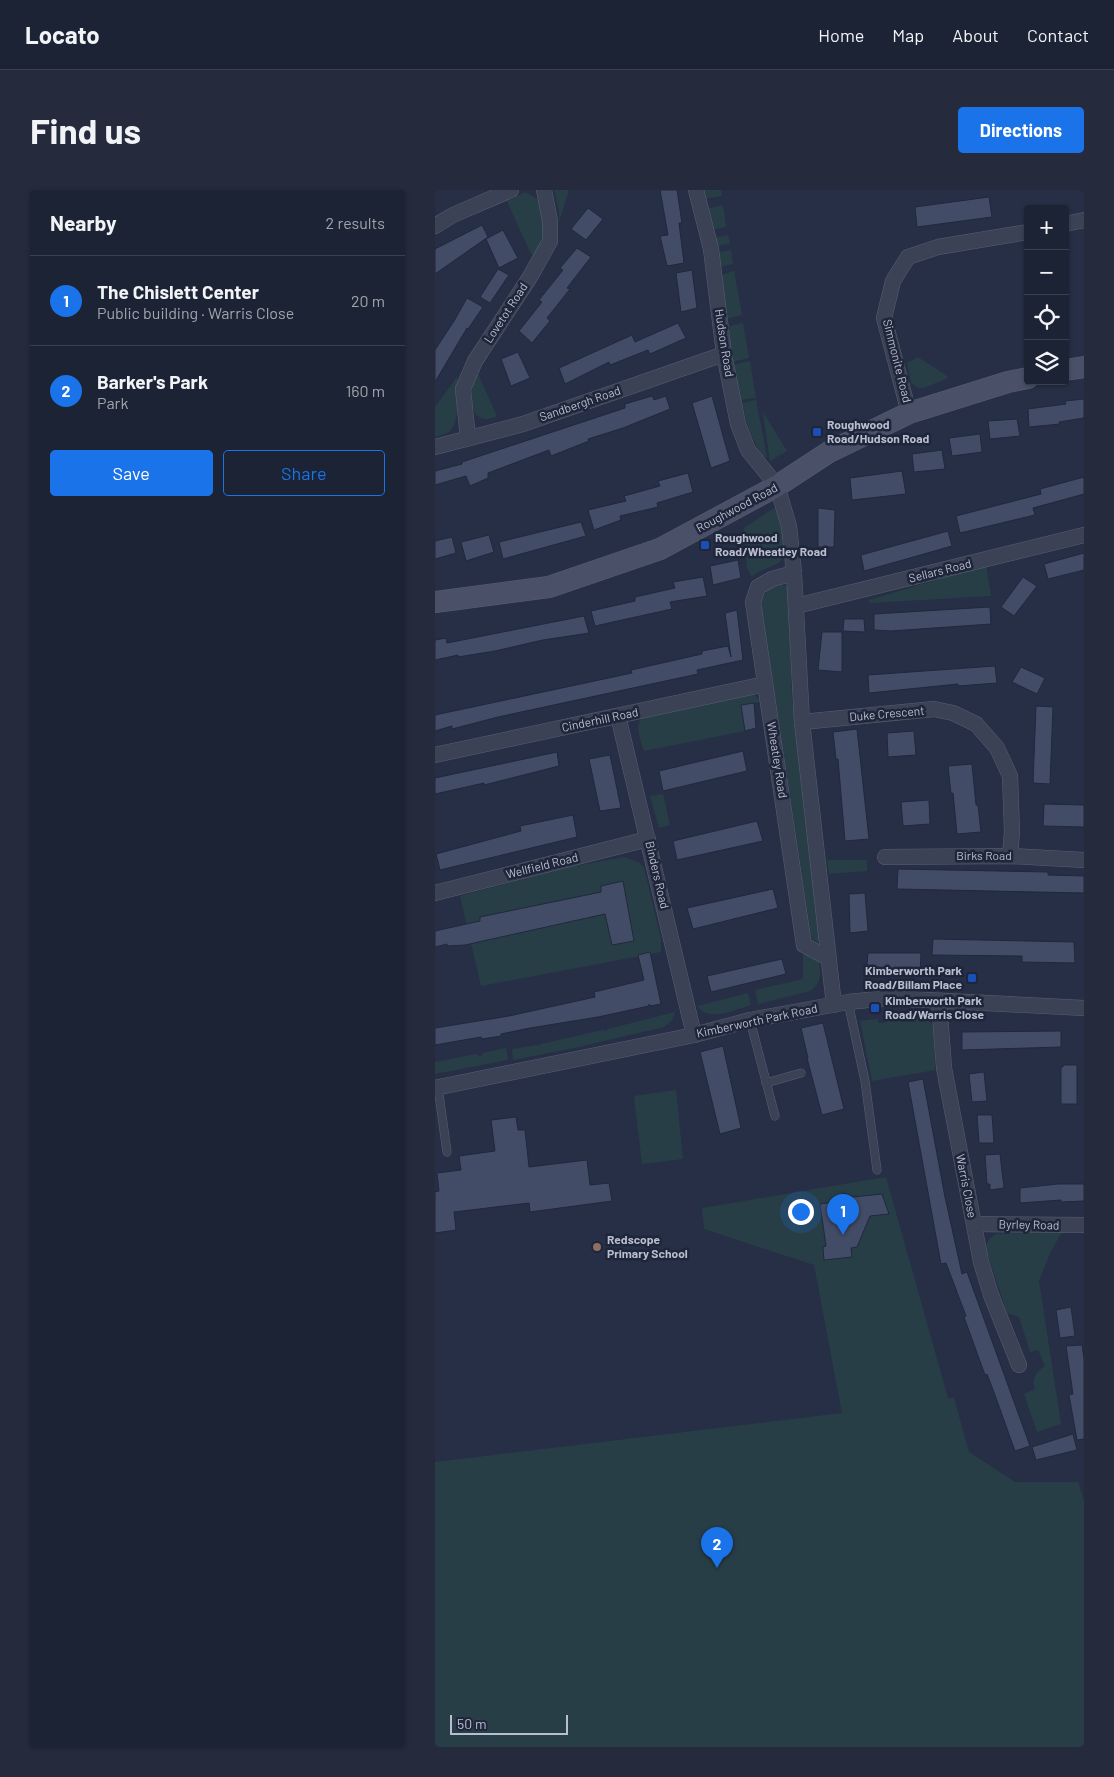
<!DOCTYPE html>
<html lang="en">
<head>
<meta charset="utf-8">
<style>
  :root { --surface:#1c2334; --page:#252b3c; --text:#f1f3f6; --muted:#a0a4ac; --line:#3a404f; --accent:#1a73e8 }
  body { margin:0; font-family:Barlow,sans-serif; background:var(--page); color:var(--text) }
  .controls { position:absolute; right:15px; top:15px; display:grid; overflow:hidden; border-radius:5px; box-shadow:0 1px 4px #0004 }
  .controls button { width:45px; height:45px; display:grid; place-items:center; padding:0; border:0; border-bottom:1px solid var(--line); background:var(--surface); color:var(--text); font:25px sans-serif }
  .scale { position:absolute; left:15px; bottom:12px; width:118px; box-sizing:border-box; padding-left:5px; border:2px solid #b9bece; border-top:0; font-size:14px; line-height:18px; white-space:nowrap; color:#b9bece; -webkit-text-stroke:4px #1f263b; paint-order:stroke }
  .you { position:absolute; left:365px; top:1021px; width:18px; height:18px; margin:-12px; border:4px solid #fff; border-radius:50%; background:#1a73e8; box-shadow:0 0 0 8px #1a73e833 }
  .badge { display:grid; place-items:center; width:32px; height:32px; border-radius:50%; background:var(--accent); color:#fff; font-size:16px; font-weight:700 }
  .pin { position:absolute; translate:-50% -41px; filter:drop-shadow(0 1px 2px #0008) }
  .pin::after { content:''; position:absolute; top:26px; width:18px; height:15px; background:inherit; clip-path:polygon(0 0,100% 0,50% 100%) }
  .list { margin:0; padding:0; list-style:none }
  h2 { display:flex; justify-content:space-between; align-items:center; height:65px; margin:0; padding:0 20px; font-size:21px }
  h2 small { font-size:16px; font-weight:400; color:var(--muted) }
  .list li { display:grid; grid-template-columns:32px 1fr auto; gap:15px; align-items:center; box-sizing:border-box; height:90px; padding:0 20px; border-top:1px solid var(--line) }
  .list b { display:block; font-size:19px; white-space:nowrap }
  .list p { margin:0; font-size:16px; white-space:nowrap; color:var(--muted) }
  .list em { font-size:16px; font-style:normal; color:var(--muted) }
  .actions { display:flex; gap:10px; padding:15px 20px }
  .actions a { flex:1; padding:11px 0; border:1px solid var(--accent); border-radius:5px; text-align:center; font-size:18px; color:var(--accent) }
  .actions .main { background:var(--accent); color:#fff }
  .icon { flex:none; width:28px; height:28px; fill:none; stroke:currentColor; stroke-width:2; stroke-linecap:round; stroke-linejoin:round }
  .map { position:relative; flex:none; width:649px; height:1557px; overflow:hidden; border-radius:5px }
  header { display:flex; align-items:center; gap:30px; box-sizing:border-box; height:70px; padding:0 25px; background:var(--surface); border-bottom:1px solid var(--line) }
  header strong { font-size:24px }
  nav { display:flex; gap:28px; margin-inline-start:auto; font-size:18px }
  .intro { display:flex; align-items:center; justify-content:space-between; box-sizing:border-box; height:120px; padding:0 30px }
  h1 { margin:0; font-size:35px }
  .button { padding:12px 22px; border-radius:5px; background:var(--accent); color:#fff; font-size:18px; font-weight:700 }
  main { display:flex; gap:30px; padding:0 30px }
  aside { flex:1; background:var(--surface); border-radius:5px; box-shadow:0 1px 4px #0004 }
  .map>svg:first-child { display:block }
  .green { fill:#283e47 }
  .building { fill:#434c66; stroke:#21283d }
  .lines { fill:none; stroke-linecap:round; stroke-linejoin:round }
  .lane-casing { stroke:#595f72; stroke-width:9 }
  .street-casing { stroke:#595f72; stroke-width:16 }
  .secondary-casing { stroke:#595f72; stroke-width:22 }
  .lane { stroke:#3b4255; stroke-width:8 }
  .street { stroke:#3b4255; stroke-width:15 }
  .secondary { stroke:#495068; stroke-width:21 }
  .transit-dot { fill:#1a4fb4; stroke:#1f263b; stroke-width:2 }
  .education-dot { fill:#8d6e63; stroke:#1f263b; stroke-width:2 }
  .labels { text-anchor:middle; stroke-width:5; stroke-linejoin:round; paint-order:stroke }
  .street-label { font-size:12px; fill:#b9bece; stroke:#1f263b }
  .poi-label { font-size:12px; font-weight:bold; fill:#b9bece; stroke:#1f263b; text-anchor:start }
</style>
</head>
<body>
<header>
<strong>Locato</strong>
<nav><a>Home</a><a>Map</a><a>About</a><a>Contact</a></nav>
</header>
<div class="intro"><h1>Find us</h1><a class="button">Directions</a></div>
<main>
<aside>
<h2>Nearby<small>2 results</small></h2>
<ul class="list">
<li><span class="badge">1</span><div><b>The Chislett Center</b><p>Public building · Warris Close</p></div><em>20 m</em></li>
<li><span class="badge">2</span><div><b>Barker's Park</b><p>Park</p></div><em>160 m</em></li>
</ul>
<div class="actions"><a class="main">Save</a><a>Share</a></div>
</aside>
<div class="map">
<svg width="649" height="1557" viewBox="0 0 649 1557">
  <rect width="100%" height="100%" fill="#262f46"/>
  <!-- green -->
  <g class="green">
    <path d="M119,0H134L124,32V22Z"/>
    <path d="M268,0H286L287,6L270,9Z"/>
    <path d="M90,2C95,5 100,7 104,11C113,23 107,56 99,67L95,62L72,11Z"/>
    <path d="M288,15L291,37L276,40L271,19Z"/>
    <path d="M293,45L295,53L279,57L277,48Z"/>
    <path d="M296,60L298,74L283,77L280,63Z"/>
    <path d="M299,81L307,125L291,129L283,86Z"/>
    <path d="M308,133L314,168L297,172L291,137Z"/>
    <path d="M483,167L512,186L513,188L489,198H483L476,192L472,173Z"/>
    <path d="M315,171L321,208L305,210L297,175Z"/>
    <path d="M43,184L62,226C34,240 31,201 43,184Z"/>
    <path d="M22,187C24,197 24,234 15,241C11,244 5,245 0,247V217Z"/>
    <path d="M321,210L332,267H329C317,252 311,232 307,213Z"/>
    <path d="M328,222L352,261L335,271Z"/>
    <path d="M339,318C350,331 350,352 349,368C340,378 327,377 317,387L312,378L309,338Z"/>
    <path d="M551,375L556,406L434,413V410Z"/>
    <path d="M345,395L353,396L357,511L362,536L385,750L383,752L378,750L376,745L345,537L326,420C326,406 331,398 345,395Z"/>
    <path d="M313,504H319L326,512L306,515L310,541L209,561C206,550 199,537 207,527Z"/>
    <path d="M228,604L235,635L224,638L215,606Z"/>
    <path d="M189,667L204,672L209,678L226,748V762L46,796L25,706L135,677Z"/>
    <path d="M392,670H432V681L394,684Z"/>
    <path d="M368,761L383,769C386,782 387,794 375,801L323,814L320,800L368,789Z"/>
    <path d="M313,803L316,815C302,819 272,833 263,816Z"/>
    <path d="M240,822L237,830L229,837L139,858L78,870L77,859L102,855L104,856L106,854L168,840L171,841L173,839Z"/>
    <path d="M480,828L493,830L499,836L500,880L437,891L425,831L443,829V833H450V829Z"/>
    <path d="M71,858L73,870L0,884V872L41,864L45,867L48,863Z"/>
    <path d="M241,900L248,969L207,974L199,906Z"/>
    <path d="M451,987L513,1208H519L534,1262L580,1292H643L649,1311V1557H0V1272L407,1223L379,1075L269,1039L267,1018Z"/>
    <path d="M627,1042L616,1061L604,1091L626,1234L602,1242L589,1204L600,1199C596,1189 602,1181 610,1176L603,1160L595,1162L584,1127L572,1123L550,1057L555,1048L561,1044Z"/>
  </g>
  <!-- building -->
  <g class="building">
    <path d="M225,0H242L247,33H244L249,73L232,76L225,46L233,45Z"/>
    <path d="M554,7L557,27L482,37L480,17Z"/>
    <path d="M153,18L168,29L151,50L136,39Z"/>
    <path d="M47,35L53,47L0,84V59Z"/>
    <path d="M68,40L83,68L64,78L51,49Z"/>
    <path d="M142,58L156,67L132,98L135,99L112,128L115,131L97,153L84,141L107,112L104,110L128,80L125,78Z"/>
    <path d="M63,79L74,85L55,113L45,107Z"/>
    <path d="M257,80L262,118L246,122L241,83Z"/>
    <path d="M32,108L48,117L33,139L32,138L0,192V160L19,131Z"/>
    <path d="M243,133L251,148L215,164L213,160L175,175L174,172L130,194L124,178L197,145L200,152Z"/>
    <path d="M83,162L95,188L76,196L66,169Z"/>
    <path d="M217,206L219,210L231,206L235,219L188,238L153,249L154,251L116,266L114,260L53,283V288L35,296L31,286L0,295V281L27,274V272L190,218V214Z"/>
    <path d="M277,206L295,271L276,278L257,213Z"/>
    <path d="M649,209V228L624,232L625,234L594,237L593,219L631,214L630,211Z"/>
    <path d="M582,229L585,246L555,249L553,231Z"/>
    <path d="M545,244L547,262L517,266L514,248Z"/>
    <path d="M507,260L510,279L479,282L477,264Z"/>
    <path d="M467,281L471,304L417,310L415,288Z"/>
    <path d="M253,283L258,302L222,313L223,317L185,326L186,330L159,340L153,320L191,311L189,306L225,296L223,291Z"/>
    <path d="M649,287V304L598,318L600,325L525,343L521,326L606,304L605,299Z"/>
    <path d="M383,318L400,320L399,357H383Z"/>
    <path d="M146,332L151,346L68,369L64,352Z"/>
    <path d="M513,341L517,356L429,381L426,365Z"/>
    <path d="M54,345L59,362L31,371L26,352Z"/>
    <path d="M17,347L21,363L0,369V351Z"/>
    <path d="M649,363V380L613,389L609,374Z"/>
    <path d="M303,370L306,388L278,395L275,376Z"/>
    <path d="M268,387L272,406L235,412L237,419L160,436L156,421L200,411V407L240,398L238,392Z"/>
    <path d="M588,387L602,396L579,426L566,417Z"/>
    <path d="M555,417L556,434L456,441L439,440V424Z"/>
    <path d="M302,420L308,470L262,480L263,484L63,527L17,539V536L0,541V525L197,483L196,480L267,464V461L293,456L296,467L290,423Z"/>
    <path d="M149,426L154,443L108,450L60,461L23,467V465L0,470V450L11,448L12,453Z"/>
    <path d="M409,429H429L430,442L408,441Z"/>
    <path d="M387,442H407V482L383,480Z"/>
    <path d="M560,476L562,493L523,496V494L434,503L433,485Z"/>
    <path d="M586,477L610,488L602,504L577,492Z"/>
    <path d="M319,513L321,538L310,541L306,515Z"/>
    <path d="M601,516L618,517L615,594L598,593Z"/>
    <path d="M422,539L434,649L410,651L403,569H401L398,542Z"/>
    <path d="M479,541L481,565L453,567L452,543Z"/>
    <path d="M308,561L312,581L228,601L224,581Z"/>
    <path d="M122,562L124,576L49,595V593L0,604V588Z"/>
    <path d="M175,565L186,618L165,621L154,569Z"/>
    <path d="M537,574L541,615H543L546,642L522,644L518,603L516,604L513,576Z"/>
    <path d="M494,610L495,634L468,636L466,612Z"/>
    <path d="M609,614L649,615V637L608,636Z"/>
    <path d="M138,625L142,647L5,680L1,664L86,641L85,636Z"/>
    <path d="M322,631L328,651L242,670L238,651Z"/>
    <path d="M463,679L613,682V685L649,686V703L462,699Z"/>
    <path d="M188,691L199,751L177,755L170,724L30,755L12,756V754L0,757V741L45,731V727L166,702V696Z"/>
    <path d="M338,699L343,718L258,739L252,718Z"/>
    <path d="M430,703L433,741L415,743L414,704Z"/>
    <path d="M498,749L639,752L640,773L587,772V766L497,765Z"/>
    <path d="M215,762L226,814L215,816L214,814V816L163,827L95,838L66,844V846L47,849L46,847L0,855V838L74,826L160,807L159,802L209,790L203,765Z"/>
    <path d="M433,763H486L485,785H431Z"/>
    <path d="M347,769L351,784L276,802L272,786Z"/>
    <path d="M388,833L409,919L387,925L372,868H373L366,838Z"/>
    <path d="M626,841V857L527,860V842Z"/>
    <path d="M288,856L306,938L285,944L265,862Z"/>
    <path d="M628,875H642V914H626V877H628Z"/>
    <path d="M549,882L552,911L537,912L534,884Z"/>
    <path d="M488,889L510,1007L527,1084L532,1082L595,1256L580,1261L561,1208L552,1184L550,1185L529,1127L531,1126L511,1073L506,1074L473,892Z"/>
    <path d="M542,925H557L559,953H544Z"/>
    <path d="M81,927L83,940H90L94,977L152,970L155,995L174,993L177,1011L95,1022L94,1013L19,1022L21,1040L0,1043V1002L4,1001L2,983L26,980L24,966L60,961L56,930Z"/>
    <path d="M565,964L569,998L555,1000V994H552L550,965Z"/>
    <path d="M623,994H649V1011L626,1012V1010L585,1013V998Z"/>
    <path d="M408,1003L418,1007L447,1004L454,1024L435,1026L422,1057L416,1058L417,1067L389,1070L388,1057L391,1056L385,1014L406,1011Z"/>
    <path d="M636,1117L640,1146L625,1148L621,1120Z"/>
    <path d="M647,1155L649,1169V1249L642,1250L634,1205L638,1204L631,1156Z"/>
    <path d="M638,1244L642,1260L601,1270L597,1257Z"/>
  </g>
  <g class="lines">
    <!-- lane casing -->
    <g class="lane-casing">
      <g id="lane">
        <path d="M413,812L430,891L442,980"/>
        <path d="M315,830L340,926"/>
        <path d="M331,893L366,883"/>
        <path d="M3,897L12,962"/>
      </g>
    </g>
    <!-- street casing -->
    <g class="street-casing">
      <g id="street">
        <path d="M261,0L276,59L289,164L303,234L313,260L342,296L354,336L359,383L367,532L399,815"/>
        <path d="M630,34L649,30"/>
        <path d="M0,36L18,25L76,0"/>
        <path d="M474,223L449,128L458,91L473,67L503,57L593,42"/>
        <path d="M33,248L28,199L40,171L95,87L115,51V31L109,0"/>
        <path d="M0,257L88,234L289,164"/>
        <path d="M359,383L337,389L323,397L318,412L369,755L393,768"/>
        <path d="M361,416L649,345"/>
        <path d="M183,526L259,845"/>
        <path d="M367,532L499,519L518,523L541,534L562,558L575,586L577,642L575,666"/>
        <path d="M0,565L330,494"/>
        <path d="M450,667L575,666L649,670"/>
        <path d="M0,703L213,649"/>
        <path d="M504,811L509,878L546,1072L556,1105L584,1175"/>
        <path d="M0,898L259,845L315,830L413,812L453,808L649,818"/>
        <path d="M539,1034L649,1035"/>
      </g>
    </g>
    <!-- secondary casing -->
    <g class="secondary-casing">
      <g id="secondary">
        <path d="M630,180L649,177"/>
        <path d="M0,412L114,397L225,359L342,296L394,262L474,223L573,192L593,188"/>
      </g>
    </g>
    <!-- lane -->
    <use href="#lane" class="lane"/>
    <!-- street -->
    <use href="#street" class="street"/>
    <!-- secondary -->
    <use href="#secondary" class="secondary"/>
  </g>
  <!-- markers -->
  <g class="transit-dot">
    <rect x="377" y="237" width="10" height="10" rx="2.5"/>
    <rect x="265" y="350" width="10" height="10" rx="2.5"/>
    <rect x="532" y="783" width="10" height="10" rx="2.5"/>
    <rect x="435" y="813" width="10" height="10" rx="2.5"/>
  </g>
  <circle class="education-dot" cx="162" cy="1057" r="5"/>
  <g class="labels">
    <!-- street labels -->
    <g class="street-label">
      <text transform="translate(71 123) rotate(-57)" y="4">Lovetot Road</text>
      <text transform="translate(289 153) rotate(81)" y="4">Hudson Road</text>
      <text transform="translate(462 171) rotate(76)" y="4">Simmonite Road</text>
      <text transform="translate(145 214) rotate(-19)" y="4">Sandbergh Road</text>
      <text transform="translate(302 318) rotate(-28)" y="4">Roughwood Road</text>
      <text transform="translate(505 381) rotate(-14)" y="4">Sellars Road</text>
      <text transform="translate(452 524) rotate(-5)" y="4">Duke Crescent</text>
      <text transform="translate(165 530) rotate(-12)" y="4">Cinderhill Road</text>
      <text transform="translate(342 570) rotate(81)" y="4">Wheatley Road</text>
      <text x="549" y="670">Birks Road</text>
      <text transform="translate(107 676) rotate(-14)" y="4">Wellfield Road</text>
      <text transform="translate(222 685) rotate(77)" y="4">Binders Road</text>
      <text transform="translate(322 831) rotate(-12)" y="4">Kimberworth Park Road</text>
      <text transform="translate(531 996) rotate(79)" y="4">Warris Close</text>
      <text transform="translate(594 1035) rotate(1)" y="4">Byrley Road</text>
    </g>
    <!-- poi labels -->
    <g class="poi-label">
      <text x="392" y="239">Roughwood<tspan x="392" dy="14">Road/Hudson Road</tspan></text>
      <text x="280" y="352">Roughwood<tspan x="280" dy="14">Road/Wheatley Road</tspan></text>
      <text x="527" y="785" text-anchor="end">Kimberworth Park<tspan x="527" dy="14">Road/Billam Place</tspan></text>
      <text x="450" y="815">Kimberworth Park<tspan x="450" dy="14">Road/Warris Close</tspan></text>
      <text x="172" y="1054">Redscope<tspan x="172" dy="14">Primary School</tspan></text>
    </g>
  </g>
</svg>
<div class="controls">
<button>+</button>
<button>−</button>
<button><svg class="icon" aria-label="locate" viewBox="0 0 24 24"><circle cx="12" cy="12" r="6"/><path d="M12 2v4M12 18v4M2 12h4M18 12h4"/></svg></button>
<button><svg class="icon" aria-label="layers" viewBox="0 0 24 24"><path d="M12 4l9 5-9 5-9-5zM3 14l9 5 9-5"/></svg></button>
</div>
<div class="scale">50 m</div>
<div class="you"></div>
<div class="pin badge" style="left:408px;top:1045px">1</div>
<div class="pin badge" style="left:282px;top:1378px">2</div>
</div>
</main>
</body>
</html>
